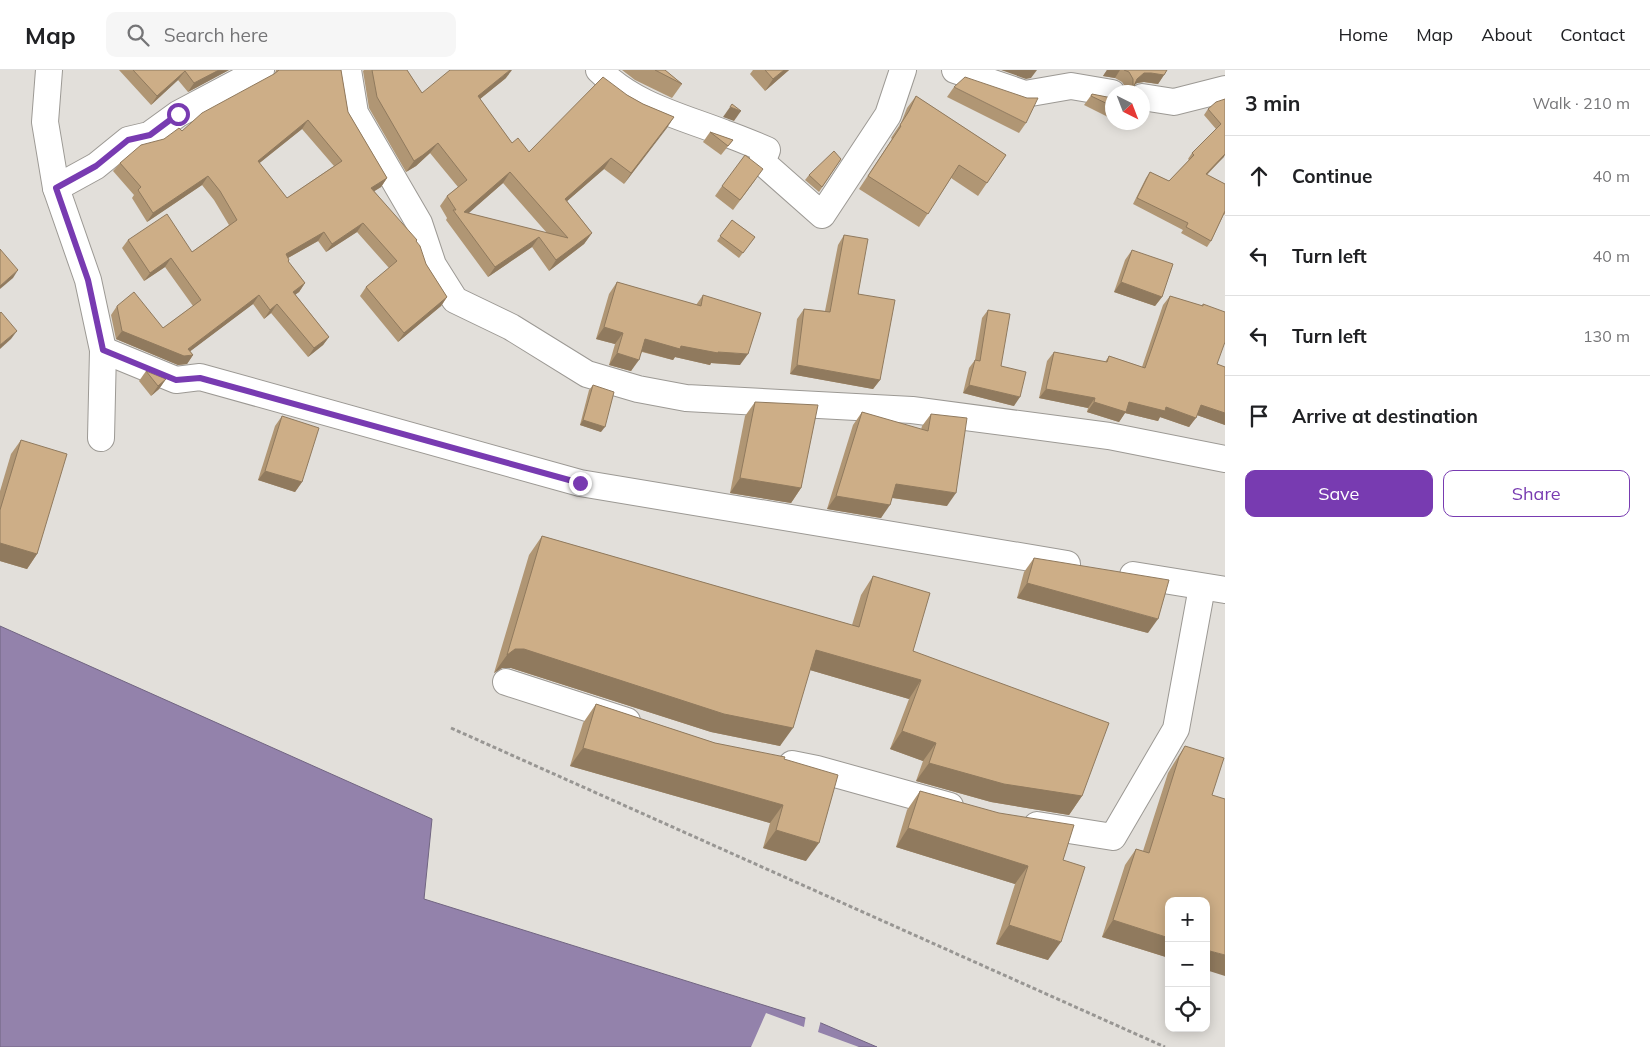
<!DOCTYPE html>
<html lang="en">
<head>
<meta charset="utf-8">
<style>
  :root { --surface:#fff; --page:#f6f6f6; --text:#202124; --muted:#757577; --line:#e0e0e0; --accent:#783bb1 }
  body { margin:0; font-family:Mulish,sans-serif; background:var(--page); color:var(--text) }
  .controls { position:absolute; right:15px; bottom:15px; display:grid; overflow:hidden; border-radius:10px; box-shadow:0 2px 12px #0003 }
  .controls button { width:45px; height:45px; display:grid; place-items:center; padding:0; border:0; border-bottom:1px solid var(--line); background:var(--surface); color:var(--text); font:25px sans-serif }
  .compass { position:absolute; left:1105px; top:15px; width:45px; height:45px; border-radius:50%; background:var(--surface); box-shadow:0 2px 12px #0003; rotate:138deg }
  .stop { position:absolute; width:15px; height:15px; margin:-11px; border:4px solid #783bb1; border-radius:50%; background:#fff }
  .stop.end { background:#783bb1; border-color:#fff; box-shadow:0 1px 5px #0008 }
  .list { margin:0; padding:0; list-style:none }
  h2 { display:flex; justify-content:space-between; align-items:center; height:65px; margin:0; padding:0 20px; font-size:21px }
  h2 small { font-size:16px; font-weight:400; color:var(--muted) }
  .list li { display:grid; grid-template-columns:32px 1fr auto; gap:15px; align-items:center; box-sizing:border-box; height:80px; padding:0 20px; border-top:1px solid var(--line) }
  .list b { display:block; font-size:19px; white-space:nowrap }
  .list em { font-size:16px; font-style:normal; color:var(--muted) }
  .actions { display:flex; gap:10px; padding:15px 20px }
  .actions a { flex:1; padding:11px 0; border:1px solid var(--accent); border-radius:10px; text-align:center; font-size:18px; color:var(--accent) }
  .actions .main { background:var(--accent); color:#fff }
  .icon { flex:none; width:28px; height:28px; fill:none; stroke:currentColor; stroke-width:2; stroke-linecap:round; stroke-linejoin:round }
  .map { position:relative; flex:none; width:1225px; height:977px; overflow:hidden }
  header { display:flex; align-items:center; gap:30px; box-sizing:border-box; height:70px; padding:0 25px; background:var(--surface); border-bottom:1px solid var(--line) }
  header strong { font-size:24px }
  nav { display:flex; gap:28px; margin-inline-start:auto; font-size:18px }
  .search { width:350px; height:45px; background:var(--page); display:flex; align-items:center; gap:12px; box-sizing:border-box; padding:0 18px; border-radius:10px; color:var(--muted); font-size:19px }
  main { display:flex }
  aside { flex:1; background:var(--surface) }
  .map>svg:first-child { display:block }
  .water { fill:#9382ab; stroke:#716581 }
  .pier { fill:#e2dfda }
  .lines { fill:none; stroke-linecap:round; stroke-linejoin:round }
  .minor-casing { stroke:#9c9994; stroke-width:28 }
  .path { stroke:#989693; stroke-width:3; stroke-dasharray:4 2.5; stroke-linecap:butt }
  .minor { stroke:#fff; stroke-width:26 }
  .wall { fill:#b09674; fill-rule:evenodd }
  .shaded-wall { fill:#907a5e }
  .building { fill:#cdae87; stroke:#907a5e; fill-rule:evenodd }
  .route { stroke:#783bb1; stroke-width:6 }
</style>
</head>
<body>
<header>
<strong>Map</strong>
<div class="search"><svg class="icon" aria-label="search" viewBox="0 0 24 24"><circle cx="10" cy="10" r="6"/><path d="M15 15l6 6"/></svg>Search here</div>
<nav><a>Home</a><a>Map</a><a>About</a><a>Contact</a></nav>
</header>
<main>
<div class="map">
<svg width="1225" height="977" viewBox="0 0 1225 977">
  <rect width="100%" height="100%" fill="#e2dfda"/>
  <!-- water -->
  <path class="water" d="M0,556L432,749L424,829L805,948L821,953L877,977H0Z"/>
  <!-- pier -->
  <path class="pier" d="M766,943L804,957L806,945L821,950L818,962L859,977H751Z"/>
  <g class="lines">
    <!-- minor casing -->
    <g class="minor-casing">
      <g id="minor">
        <path d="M49,0L45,52L56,118L88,210L103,280L101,368"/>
        <path d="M348,0L355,43L419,153L433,195L455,230L511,257L587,304L638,319L686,328L912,340L1109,366L1225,389"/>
        <path d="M599,0C633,35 680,46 724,63C739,68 753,74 767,80L762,92L822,145L888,45L903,0"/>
        <path d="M955,0L1025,24L1071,16L1112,23"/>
        <path d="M1142,27L1174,32L1225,19"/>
        <path d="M56,118L96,96L128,70L149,65L178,44L261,0"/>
        <path d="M103,280L176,310L200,307L580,413L1067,494"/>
        <path d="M1133,505L1225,520"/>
        <path d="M506,612L627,651"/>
        <path d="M792,694L817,699L950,736"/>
        <path d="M1037,755L1113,767L1176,659L1202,517"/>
      </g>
    </g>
    <!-- path -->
    <path class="path" d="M451,658L1165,977"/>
    <!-- minor -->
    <use href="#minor" class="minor"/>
  </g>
  <!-- wall -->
  <g class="wall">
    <path d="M119,0H229L188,22L178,10L151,35Z"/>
    <path d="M276,0H341L348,42L387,108L381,117L374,121L416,171L426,194L447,227L441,236L398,272L360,226L366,217L389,198L357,162L326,182L318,171L288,188V191L305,213L299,222L295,224L329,267L323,275L308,287L271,243L264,249L253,234L190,281L193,285L187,294L178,295L116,269L111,245L117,236L163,258L193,236L165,197L144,211L122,178L128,170L192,182L229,155L214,130L202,115L147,152L132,128L134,125L113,101L120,93L164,69L182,61L275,4ZM302,59L334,96L287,128L259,93Z"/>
    <path d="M364,0H407L422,23L506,8L480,29L512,73L529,82L627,25L643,34L674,47L624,114L604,99L567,131L592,163L584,174L549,201L532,177L488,207L446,150L447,148L440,136L447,126L458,117L430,83L416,96L406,102L369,38L363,1ZM503,113L547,163L468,143Z"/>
    <path d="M622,0H665L682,14L672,28L635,10Z"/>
    <path d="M753,0H789L765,21L750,4Z"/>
    <path d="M1107,0H1167L1158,14L1144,12L1137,13L1134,15L1135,22H1127L1126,18L1122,12L1115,8L1103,6Z"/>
    <path d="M954,17L1026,53L1019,63L947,27Z"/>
    <path d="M1092,24L1112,28V49L1084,35Z"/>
    <path d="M916,26L1006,85L978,126L951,108L919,157L859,119L892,69L891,68L901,53L907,38Z"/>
    <path d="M1225,29V85L1207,105L1225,114V145L1224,144L1211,171L1207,177L1181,163L1183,160L1133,134L1146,108L1150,102L1169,111L1189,90L1188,89L1192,83L1216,59L1204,45L1208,39Z"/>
    <path d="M1120,52H1135L1131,58Z"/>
    <path d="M710,62L733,70L721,85L703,72Z"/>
    <path d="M841,89L819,122L805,110L809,105Z"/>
    <path d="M756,109L733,140L715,126L722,116Z"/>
    <path d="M732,150L755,167L739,188L717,171Z"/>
    <path d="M844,165L880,310L873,319L790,304L797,249L804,239L825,241L838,175Z"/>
    <path d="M1132,180L1162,227L1155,236L1114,222L1125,190Z"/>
    <path d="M617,212L696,235L703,225L740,295L711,293L710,295L675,287L673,290L642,282L631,301L609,295L615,274L596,269L609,224Z"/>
    <path d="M1170,226L1202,236L1203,234L1217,294L1225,297V355L1197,345L1189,357L1160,347L1158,351L1125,343L1119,352L1087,342L1088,338L1039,328L1047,291L1054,282L1105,292L1109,286L1142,297L1163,235Z"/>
    <path d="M988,240L1001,296L1014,336L963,323L969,298L975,290L982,248Z"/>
    <path d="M146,301L166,309L159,319L151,326L139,311Z"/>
    <path d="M593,315L601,362L580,355L589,320Z"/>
    <path d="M755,332L801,418L791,433L730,423L745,346Z"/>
    <path d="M862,342L921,360L922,356L931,344L947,436L892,428L881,448L827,439L853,355Z"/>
    <path d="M282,346L302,412L295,422L258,410L275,356Z"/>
    <path d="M21,370L37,484L27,499L0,491V421L11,384Z"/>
    <path d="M542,466L852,555L861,525L873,506L913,581L1082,726L1069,745L991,732L916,711L923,691L890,679L909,629L810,600L780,676L711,662L511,598H502L494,603L529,485Z"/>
    <path d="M1034,488L1148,563L1017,528L1024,502Z"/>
    <path d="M596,634L715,673L784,689L806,791L763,778L770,753L570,696L583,653Z"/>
    <path d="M1185,676L1212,725L1169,831V888L1102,867L1125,795L1136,779L1143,781L1168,703L1174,693Z"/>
    <path d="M920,721L1063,790L1048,890L996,874L1015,814L896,777L907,740Z"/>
  </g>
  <!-- shaded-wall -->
  <g class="shaded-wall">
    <path d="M219,0H229L188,22L194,13Z"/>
    <path d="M510,0H512L506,8L470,37L478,26Z"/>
    <path d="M784,0H789L765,21L773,9Z"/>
    <path d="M1001,0H1037L1031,8L1026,9Z"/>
    <path d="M1107,0H1120L1115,8L1103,6Z"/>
    <path d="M185,1L178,10L151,35L157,26Z"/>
    <path d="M1144,3H1151L1164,5L1158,14L1144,12L1137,13L1133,16L1137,9Z"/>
    <path d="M730,37L741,41L734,51L723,47Z"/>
    <path d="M674,47L667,58L624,114L631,103Z"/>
    <path d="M308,50L302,59L252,99L258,91Z"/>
    <path d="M438,73L430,83L416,96L406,102L414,91Z"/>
    <path d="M1225,84L1224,87L1201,110L1206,104Z"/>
    <path d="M611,88L604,99L558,139L565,129Z"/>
    <path d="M510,102L503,113L461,150L464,142Z"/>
    <path d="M208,106L202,115L147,152L153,143Z"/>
    <path d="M387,108L381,117L365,127L371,118Z"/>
    <path d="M363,153L357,162L326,182L332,174Z"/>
    <path d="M324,162L318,171L279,193L286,184Z"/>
    <path d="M592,163L584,174L549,201L556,190Z"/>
    <path d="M539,167L532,177L488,207L495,197Z"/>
    <path d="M171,188L165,197L144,211L150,203Z"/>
    <path d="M18,200L13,208L0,219V216Z"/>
    <path d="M1121,212L1162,227L1155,236L1114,222Z"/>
    <path d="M305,213L299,222L287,231L293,222Z"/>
    <path d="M259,225L253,234L184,286L193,285L187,294L178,295L116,269L122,261L188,279Z"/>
    <path d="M447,227L441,236L398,272L404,263Z"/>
    <path d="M277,234L271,243L264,249L270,240Z"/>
    <path d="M604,257L623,263L615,274L596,269Z"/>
    <path d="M17,261L11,269L0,279V275Z"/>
    <path d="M329,267L323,275L308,287L314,278Z"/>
    <path d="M645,269L718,282L748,284L740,295L711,293L710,295L675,287L673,290L637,280Z"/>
    <path d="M617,283L639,290L631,301L609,295Z"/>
    <path d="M797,295L880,310L873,319L790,304Z"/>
    <path d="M166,309L159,319L151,326L158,316Z"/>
    <path d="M969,315L1020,327L1014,336L963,323Z"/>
    <path d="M1046,319L1095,328L1088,338L1039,328Z"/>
    <path d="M1094,332H1129L1166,337L1196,348L1189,357L1160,347L1158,351L1125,343L1119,352L1087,342Z"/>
    <path d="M1201,335L1225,343V355L1194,344Z"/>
    <path d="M583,350L605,357L601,362L580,355Z"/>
    <path d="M265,401L302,412L295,422L258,410Z"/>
    <path d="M740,408L801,418L791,433L730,423Z"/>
    <path d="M896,414L956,423L947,436L887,427Z"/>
    <path d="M836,426L890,435L881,448L827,439Z"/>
    <path d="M0,473L37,484L27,499L0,491Z"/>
    <path d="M1027,513L1158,549L1148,563L1017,528Z"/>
    <path d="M515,579H524L793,658L780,676L711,662L511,598H502L494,603L507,585Z"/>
    <path d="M816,580L921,610L909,629L803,598Z"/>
    <path d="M902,661L936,673L923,691L890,679Z"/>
    <path d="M583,678L783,735L770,753L570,696Z"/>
    <path d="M929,693L1082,726L1069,745L991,732L916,711Z"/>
    <path d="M908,758L1028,796L1015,814L896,777Z"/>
    <path d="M776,760L819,773L806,791L763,778Z"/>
    <path d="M1113,850L1169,868V888L1102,867Z"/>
    <path d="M1009,855L1061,872L1048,890L996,874Z"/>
    <path d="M1206,880L1225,885V906L1206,900Z"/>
  </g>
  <!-- building -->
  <g class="building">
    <path d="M133,0H219L194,13L185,1L157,26Z"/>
    <path d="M279,0H341L348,42L387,108L371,118L417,170L416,171L420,176L426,194L447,227L404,263L366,217L397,191L363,153L332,174L324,162L286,184L289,190L288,191L305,213L293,222L329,267L314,278L277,234L270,240L259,225L188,279L193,285L184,286L122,261L117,236L134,222L163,258L201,230L171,188L150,203L128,170L167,144L192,182L237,150L220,121L208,106L153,143L138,120L141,117L120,93L141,75L164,69L179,58L182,61L202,43L274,4ZM308,50L342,91L287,128L258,91Z"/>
    <path d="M372,0H407L422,23L450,0H510L478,26L512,73L518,68L529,82L603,7L627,25L643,34L674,47L631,103L611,88L565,129L592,163L556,190L539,167L495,197L453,140H456L447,126L467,110L438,73L423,85L414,91L377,27ZM510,102L568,168L464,142Z"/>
    <path d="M655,0H665L682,14Z"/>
    <path d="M765,0H784L773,9Z"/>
    <path d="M1124,0H1167L1164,5L1151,3H1144L1137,9L1134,16L1135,22H1130L1133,16V9L1129,2Z"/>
    <path d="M965,7L1027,28H1038L1026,53L954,17Z"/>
    <path d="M1092,24L1112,28V36L1091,26Z"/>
    <path d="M916,26L1006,85L987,113L959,95L928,144L868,106L901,56L900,55L909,41Z"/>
    <path d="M1225,29V84L1206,104L1225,114V141L1211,171L1186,157L1188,153L1137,128L1150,102L1169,111L1194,85L1192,83L1221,54L1208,39L1216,32Z"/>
    <path d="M1142,31L1147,32L1142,40Z"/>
    <path d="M732,34L741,41L730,37Z"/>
    <path d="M710,62L733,70L728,76Z"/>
    <path d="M834,81L841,89L822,117L809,105Z"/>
    <path d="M745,85L763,99L740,130L722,116Z"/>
    <path d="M732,150L755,167L743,183L720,166Z"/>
    <path d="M844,165L868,169L858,224L895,230L880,310L797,295L804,239L830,242Z"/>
    <path d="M0,179L18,200L0,216Z"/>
    <path d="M1132,180L1173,194L1162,227L1121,212Z"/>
    <path d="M617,212L701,236L703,225L761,243L748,284L718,282V283L681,276L680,279L645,269L639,290L617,283L623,263L604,257Z"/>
    <path d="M1170,226L1203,236V234L1225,242V272L1217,294L1225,297V343L1201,335L1196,348L1166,337L1165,341L1129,332L1126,342L1094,332L1095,328L1046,319L1054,282L1107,292L1109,286L1145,298Z"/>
    <path d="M988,240L1010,244L1001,296L1026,302L1020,327L969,315L975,290L980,291Z"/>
    <path d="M1,242L17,261L0,275V243Z"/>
    <path d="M146,301L166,309L158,316Z"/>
    <path d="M593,315L614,322L605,357L583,350Z"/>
    <path d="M755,332L818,335L801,418L740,408Z"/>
    <path d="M862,342L928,361L931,344L967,348L956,423L896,414L890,435L836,426Z"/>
    <path d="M282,346L319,358L302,412L265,401Z"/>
    <path d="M21,370L67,384L37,484L0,473V440Z"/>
    <path d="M542,466L859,557L873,506L930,523L913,581L1109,653L1082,726L1004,714L929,693L936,673L902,661L921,610L816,580L793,658L724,644L524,579H515L507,585Z"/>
    <path d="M1034,488L1169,510L1158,549L1027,513Z"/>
    <path d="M596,634L715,673L785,687L784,689L838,705L819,773L776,760L783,735L583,678Z"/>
    <path d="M1185,676L1224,688L1212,725L1225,729V885L1206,880V831H1169V868L1113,850L1136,779L1149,783L1179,687Z"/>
    <path d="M920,721L999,743L1074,755L1063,790L1085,797L1061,872L1009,855L1028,796L908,758Z"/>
  </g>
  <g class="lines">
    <!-- route -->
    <path class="route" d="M178,44L150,65L128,70L96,96L56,118L88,210L103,280L176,310L200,308L580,413"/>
  </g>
</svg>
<div class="controls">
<button>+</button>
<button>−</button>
<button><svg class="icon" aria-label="locate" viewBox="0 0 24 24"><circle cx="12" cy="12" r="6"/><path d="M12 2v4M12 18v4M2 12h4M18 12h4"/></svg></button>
</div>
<svg class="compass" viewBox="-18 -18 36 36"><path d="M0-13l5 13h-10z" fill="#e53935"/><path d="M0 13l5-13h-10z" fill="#757577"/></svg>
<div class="stop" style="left:178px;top:44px"></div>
<div class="stop end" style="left:580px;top:413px"></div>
</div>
<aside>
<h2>3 min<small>Walk · 210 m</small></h2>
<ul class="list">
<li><svg class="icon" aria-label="ahead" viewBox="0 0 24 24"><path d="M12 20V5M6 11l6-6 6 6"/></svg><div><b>Continue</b></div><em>40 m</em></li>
<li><svg class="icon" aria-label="left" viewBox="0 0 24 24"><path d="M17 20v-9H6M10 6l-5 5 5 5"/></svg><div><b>Turn left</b></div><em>40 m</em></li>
<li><svg class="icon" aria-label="left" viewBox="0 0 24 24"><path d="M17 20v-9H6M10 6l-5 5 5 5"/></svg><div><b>Turn left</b></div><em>130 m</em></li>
<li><svg class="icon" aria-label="arrive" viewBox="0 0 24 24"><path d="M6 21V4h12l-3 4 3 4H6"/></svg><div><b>Arrive at destination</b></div></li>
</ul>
<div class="actions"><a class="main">Save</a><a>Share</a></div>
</aside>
</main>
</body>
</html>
